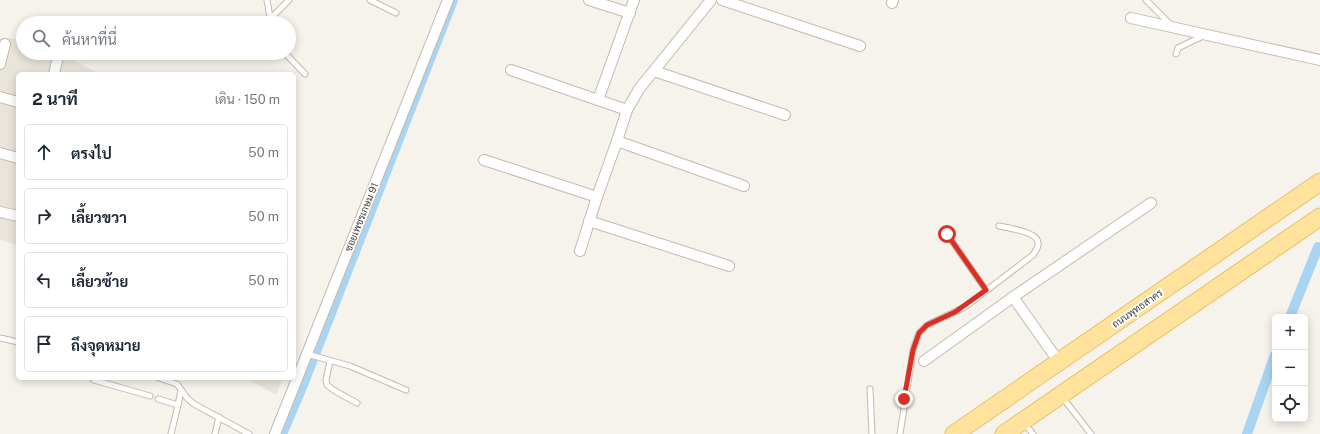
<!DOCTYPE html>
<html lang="th">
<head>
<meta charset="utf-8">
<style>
  :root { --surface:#fff; --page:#f6f6f7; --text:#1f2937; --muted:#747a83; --line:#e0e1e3 }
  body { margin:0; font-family:"Public Sans",Sarabun,sans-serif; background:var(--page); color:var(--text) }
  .controls { position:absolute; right:12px; bottom:12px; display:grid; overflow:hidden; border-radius:6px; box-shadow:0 2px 10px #0003 }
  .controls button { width:36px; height:36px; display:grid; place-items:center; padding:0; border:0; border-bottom:1px solid var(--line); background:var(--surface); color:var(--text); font:20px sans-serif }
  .stop { position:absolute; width:12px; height:12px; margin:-9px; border:3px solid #d93025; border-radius:50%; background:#fff }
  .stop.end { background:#d93025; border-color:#fff; box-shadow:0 1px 4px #0008 }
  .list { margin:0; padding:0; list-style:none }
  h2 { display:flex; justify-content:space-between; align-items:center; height:52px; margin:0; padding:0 16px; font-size:17px }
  h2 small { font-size:13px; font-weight:400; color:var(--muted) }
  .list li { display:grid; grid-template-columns:26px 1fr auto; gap:12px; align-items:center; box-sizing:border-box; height:56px; margin:0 8px 8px; padding:0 8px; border:1px solid var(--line); border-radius:6px }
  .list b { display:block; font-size:15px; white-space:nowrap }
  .list em { font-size:13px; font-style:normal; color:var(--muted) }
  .icon { flex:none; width:22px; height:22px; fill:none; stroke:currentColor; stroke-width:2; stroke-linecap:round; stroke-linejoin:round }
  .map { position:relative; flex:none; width:1320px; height:434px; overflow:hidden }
  .search { position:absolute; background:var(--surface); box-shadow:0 2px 10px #0003; left:16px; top:16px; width:280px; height:44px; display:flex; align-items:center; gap:10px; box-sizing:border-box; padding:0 14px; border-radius:22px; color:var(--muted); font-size:15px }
  .panel { position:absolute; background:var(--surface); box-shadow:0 2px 10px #0003; left:16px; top:72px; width:280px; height:308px; border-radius:6px }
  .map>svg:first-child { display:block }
  .residential { fill:#eae5da }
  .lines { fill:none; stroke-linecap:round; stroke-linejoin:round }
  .canal { stroke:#a9d4f2; stroke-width:10 }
  .service-casing { stroke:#c2bbae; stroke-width:7 }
  .minor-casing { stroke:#c2bbae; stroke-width:12 }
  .primary-casing { stroke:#e6c16a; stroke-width:19 }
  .service { stroke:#fff; stroke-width:5 }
  .minor { stroke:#fff; stroke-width:10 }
  .primary { stroke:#ffe39c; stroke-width:17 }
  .route { stroke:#d93025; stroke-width:5 }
  .labels { text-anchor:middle; stroke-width:3.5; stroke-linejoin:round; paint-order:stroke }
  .street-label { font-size:10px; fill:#4b4439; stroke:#fff }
</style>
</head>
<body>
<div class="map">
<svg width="1320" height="434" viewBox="0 0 1320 434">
  <rect width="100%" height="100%" fill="#f6f3ec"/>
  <!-- residential -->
  <g class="residential">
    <path d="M0,38L23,39V53H60L100,74H18V245L0,240Z"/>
    <path d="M246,378H283L276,395Z"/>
  </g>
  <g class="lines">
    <!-- canal -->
    <g class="canal">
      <path d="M1290,317L1318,247"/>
      <path d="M282,434L303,385L453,0"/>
      <path d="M1247,434L1275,355"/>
    </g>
    <!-- service casing -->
    <g class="service-casing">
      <g id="service">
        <path d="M267,0L271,23"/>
        <path d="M370,0L396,13"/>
        <path d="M1146,0L1171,25"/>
        <path d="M270,19L289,0"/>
        <path d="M285,53L305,74"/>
        <path d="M1176,54L1178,48L1182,46L1203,36"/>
        <path d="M947,234L986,290"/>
        <path d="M0,338L18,342"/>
        <path d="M307,354L350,366L406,390"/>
        <path d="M330,361L326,380L327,385L335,391L357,403"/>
        <path d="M92,378L94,380L150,396"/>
        <path d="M159,378L177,384L187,398L194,404L249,434"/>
        <path d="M870,389L872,434"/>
        <path d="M1063,398L1091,434"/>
        <path d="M158,399L178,405L171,434"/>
        <path d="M178,405L181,390"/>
        <path d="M1025,424L1033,434"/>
        <path d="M215,434L219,417"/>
        <path d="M900,434L913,350L919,333L927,325L965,307L1033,255C1035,251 1039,248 1038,243C1038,232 1009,228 999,226"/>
      </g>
    </g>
    <!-- minor casing -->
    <g class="minor-casing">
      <g id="minor">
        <path d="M589,0L630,13"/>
        <path d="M722,0L860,46"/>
        <path d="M892,3L893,0"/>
        <path d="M1131,18L1320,60"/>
        <path d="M0,64L5,44"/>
        <path d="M511,70L627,110"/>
        <path d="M654,71L785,115"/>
        <path d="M54,74L58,56"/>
        <path d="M0,97L18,102"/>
        <path d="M598,100L634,0"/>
        <path d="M617,141L744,186"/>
        <path d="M0,153L18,158"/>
        <path d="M484,160L597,197"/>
        <path d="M0,212L18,216"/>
        <path d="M589,221L729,266"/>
        <path d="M580,251L597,197L617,141L627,110L639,89L711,0"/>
        <path d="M924,361L1013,297"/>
        <path d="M1059,362L1013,297L1151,203"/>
        <path d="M275,434L448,0"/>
      </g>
    </g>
    <!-- primary casing -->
    <g class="primary-casing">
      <g id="primary">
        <path d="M954,434L1320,182"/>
        <path d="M1004,434L1320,217"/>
      </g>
    </g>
    <!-- service -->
    <use href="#service" class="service"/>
    <!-- minor -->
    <use href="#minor" class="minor"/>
    <!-- primary -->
    <use href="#primary" class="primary"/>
  </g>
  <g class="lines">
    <!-- route -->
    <path class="route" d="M904,399L913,350L919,333L927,325L955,312L986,290L947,234"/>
  </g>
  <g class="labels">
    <!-- street labels -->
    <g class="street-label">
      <text transform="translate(361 217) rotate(-68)" y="4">ซอยเพชรเกษม 91</text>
      <text transform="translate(1137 308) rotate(-35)" y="4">ถนนพุทธสาคร</text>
    </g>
  </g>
</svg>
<div class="controls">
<button>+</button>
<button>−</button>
<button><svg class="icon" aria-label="locate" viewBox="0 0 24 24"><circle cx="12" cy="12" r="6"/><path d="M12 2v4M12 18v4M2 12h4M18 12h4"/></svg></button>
</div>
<div class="stop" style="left:947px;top:234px"></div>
<div class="stop end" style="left:904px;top:399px"></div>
<div class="search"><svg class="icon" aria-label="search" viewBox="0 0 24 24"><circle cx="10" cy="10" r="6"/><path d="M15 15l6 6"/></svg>ค้นหาที่นี่</div>
<section class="panel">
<h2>2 นาที<small>เดิน · 150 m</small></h2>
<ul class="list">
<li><svg class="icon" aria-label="ahead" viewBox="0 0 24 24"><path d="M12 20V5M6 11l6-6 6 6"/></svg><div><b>ตรงไป</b></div><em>50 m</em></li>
<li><svg class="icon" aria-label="right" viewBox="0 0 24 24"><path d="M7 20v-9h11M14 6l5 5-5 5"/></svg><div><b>เลี้ยวขวา</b></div><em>50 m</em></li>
<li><svg class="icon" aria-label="left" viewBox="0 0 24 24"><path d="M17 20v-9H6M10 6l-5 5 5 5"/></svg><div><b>เลี้ยวซ้าย</b></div><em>50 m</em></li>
<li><svg class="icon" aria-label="arrive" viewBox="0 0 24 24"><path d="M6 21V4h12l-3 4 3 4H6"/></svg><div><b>ถึงจุดหมาย</b></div></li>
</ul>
</section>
</div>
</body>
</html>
